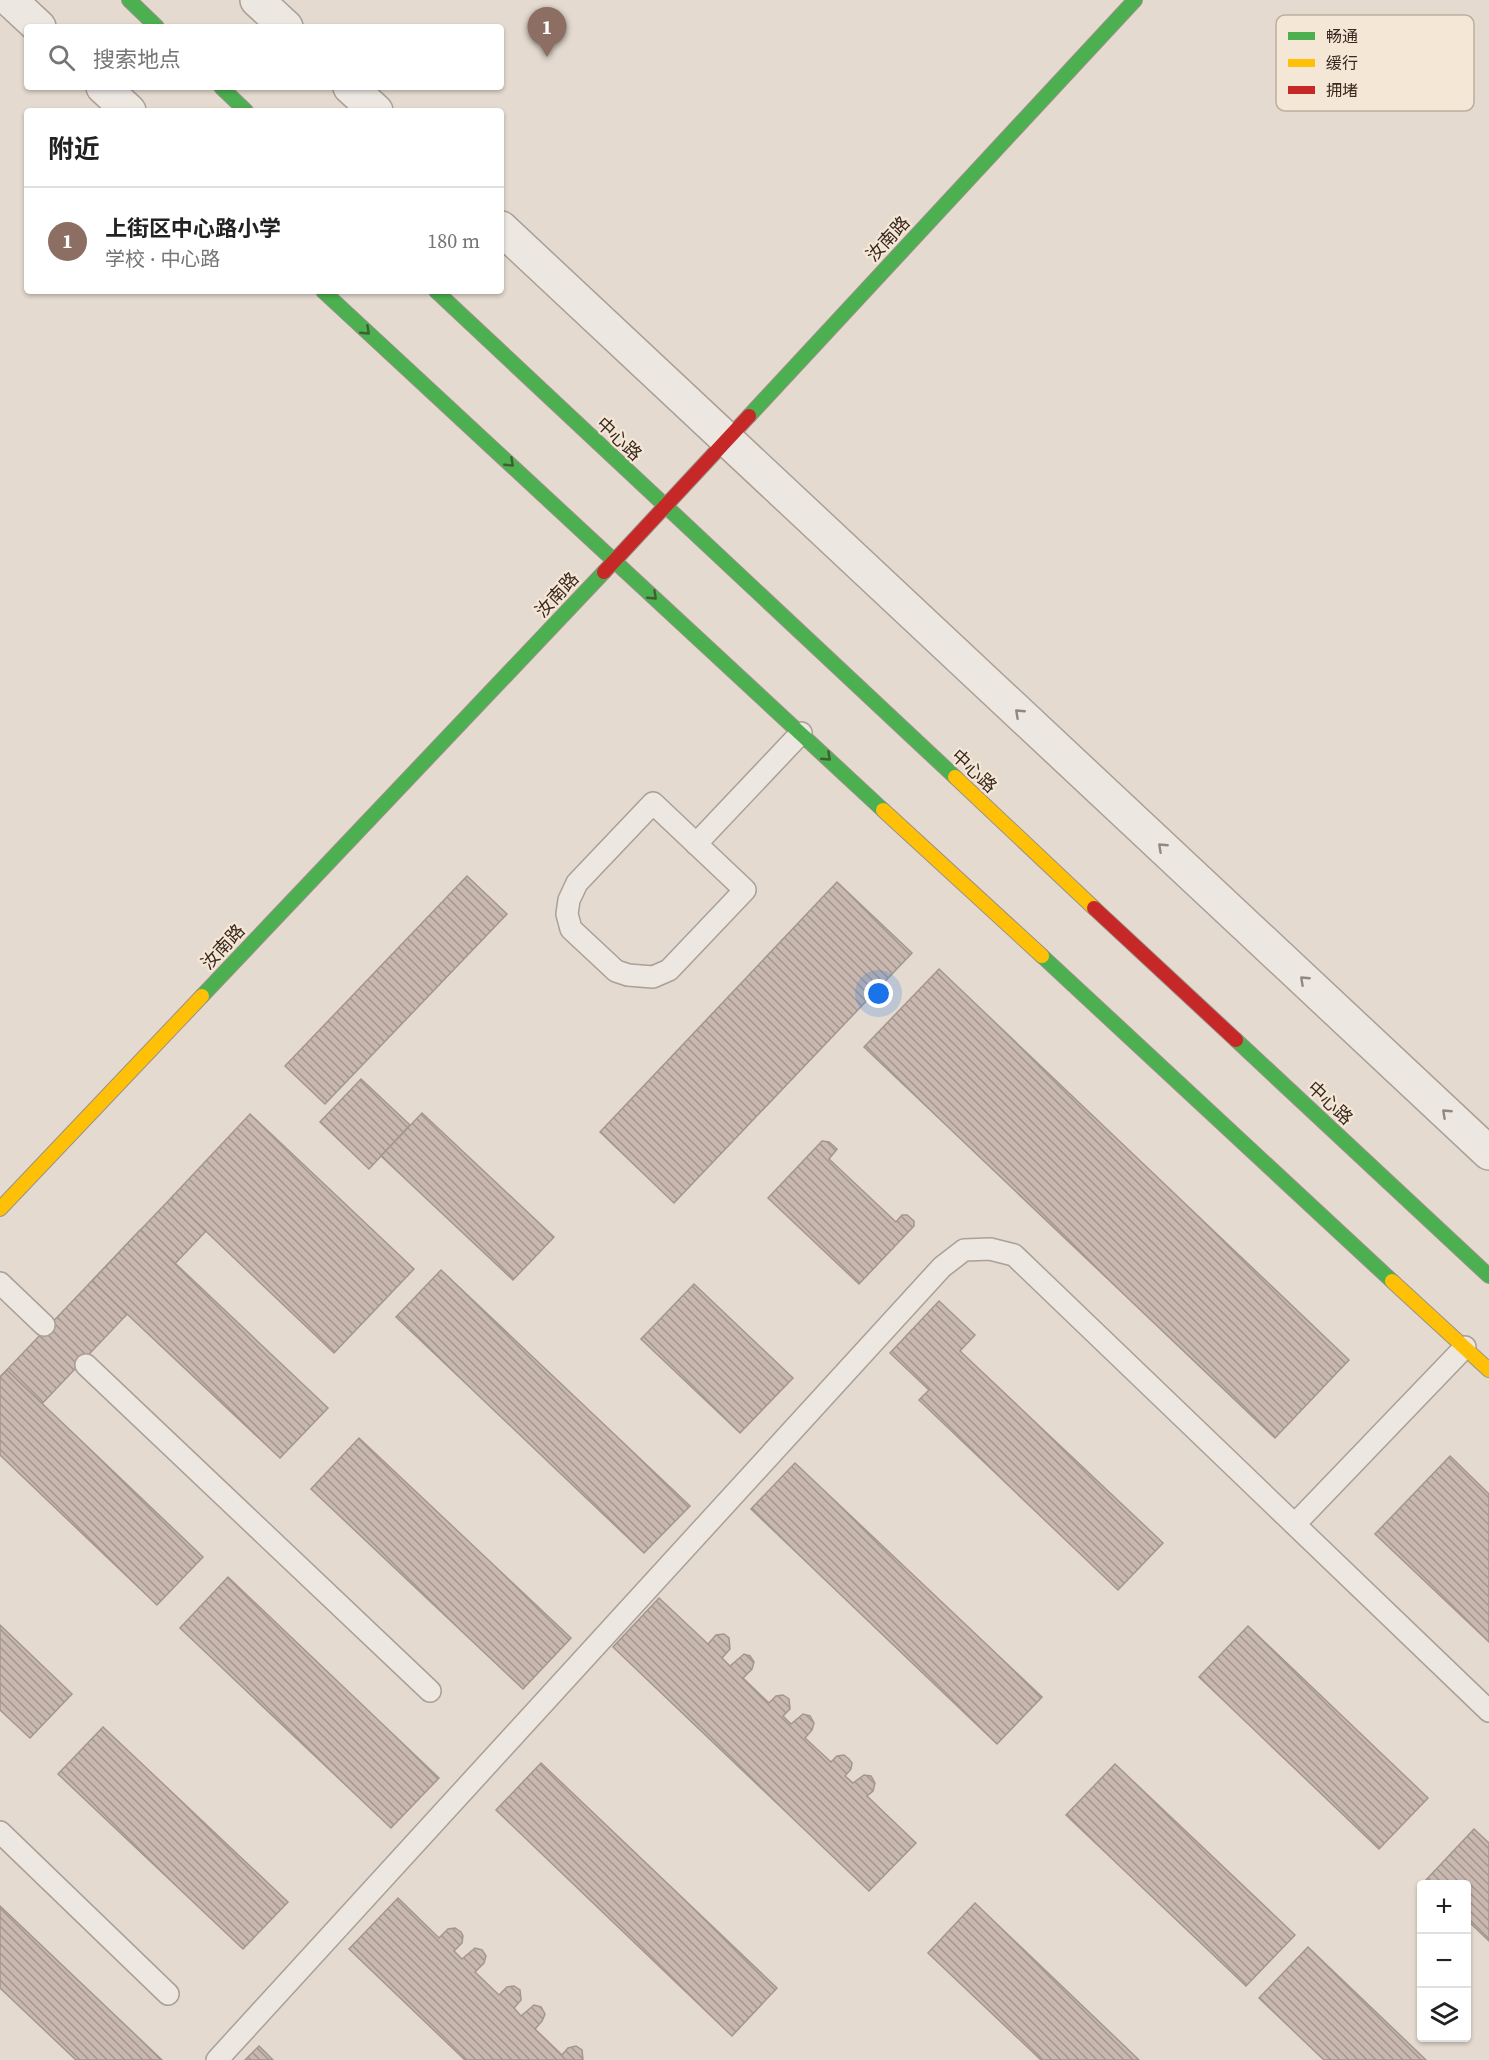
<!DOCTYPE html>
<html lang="zh">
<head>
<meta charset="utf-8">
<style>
  :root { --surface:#fff; --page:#f6f6f6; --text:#222; --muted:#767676; --line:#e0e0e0; --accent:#d93025 }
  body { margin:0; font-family:"Source Serif 4","Noto Sans SC",serif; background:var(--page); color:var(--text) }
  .controls { position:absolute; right:18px; bottom:18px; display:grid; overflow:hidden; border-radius:6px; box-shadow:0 2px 4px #0004 }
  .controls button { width:54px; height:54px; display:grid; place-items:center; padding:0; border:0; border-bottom:2px solid var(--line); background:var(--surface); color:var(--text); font:30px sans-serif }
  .you { position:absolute; left:879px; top:994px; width:21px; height:21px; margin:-15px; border:4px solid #fff; border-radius:50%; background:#1a73e8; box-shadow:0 0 0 9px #1a73e833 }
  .badge { display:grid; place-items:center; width:39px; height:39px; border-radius:50%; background:var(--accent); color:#fff; font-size:20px; font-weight:700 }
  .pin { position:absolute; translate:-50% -50px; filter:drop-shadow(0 2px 3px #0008) }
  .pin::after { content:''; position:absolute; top:32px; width:21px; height:18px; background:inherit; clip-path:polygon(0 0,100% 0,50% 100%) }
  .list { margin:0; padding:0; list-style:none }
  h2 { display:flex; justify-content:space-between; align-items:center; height:78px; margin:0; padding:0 24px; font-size:26px }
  h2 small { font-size:20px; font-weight:400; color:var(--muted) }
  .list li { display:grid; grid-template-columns:39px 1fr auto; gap:18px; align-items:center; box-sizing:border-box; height:108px; padding:0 24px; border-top:2px solid var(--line) }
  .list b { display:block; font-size:22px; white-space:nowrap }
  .list p { margin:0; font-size:20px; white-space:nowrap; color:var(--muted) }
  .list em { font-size:20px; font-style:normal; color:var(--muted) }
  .icon { flex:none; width:33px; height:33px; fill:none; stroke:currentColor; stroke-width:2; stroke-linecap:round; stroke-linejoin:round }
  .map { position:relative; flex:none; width:1489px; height:2060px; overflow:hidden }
  .search { position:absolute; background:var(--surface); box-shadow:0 2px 4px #0004; left:24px; top:24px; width:480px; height:66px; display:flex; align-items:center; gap:15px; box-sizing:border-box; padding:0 21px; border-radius:6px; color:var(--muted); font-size:22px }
  .panel { position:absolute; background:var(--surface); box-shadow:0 2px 4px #0004; left:24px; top:108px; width:480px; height:186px; border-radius:6px }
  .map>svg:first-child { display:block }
  .building { fill:url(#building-back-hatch); stroke:#a4968e; stroke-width:1.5 }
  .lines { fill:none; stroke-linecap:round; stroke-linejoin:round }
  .lane-casing { stroke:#aaa097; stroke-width:24 }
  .street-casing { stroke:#aaa097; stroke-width:36 }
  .fast-casing { stroke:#999088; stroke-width:16 }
  .slow-casing { stroke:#999088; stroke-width:16 }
  .jam-casing { stroke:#999088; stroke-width:16 }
  .lane { stroke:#ece7e1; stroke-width:21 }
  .street { stroke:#ece7e1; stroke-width:33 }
  .fast { stroke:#4caf50; stroke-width:14 }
  .slow { stroke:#ffc107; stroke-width:14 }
  .jam { stroke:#c62828; stroke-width:14 }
  .oneway { stroke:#415e33 }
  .oneway2 { stroke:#928880 }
  .labels { text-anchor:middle; stroke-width:4.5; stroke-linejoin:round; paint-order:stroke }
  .street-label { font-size:18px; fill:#392820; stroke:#f5e7d6 }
  .key { fill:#f5e7d6; stroke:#bdae9f; stroke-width:1.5 }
  .key-label { font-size:16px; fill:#392820 }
</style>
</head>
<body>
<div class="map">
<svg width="1489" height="2060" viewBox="0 0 1489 2060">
  <defs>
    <pattern id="building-back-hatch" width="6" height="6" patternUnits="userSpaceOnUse" patternTransform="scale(1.5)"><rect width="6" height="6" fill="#c8b8b0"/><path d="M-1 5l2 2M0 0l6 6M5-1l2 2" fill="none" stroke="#a3968f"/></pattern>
  </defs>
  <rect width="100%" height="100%" fill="#e4dacf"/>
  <!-- building -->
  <g class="building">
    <path d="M467,876L507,914L325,1104L285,1066Z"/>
    <path d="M837,882L912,953L674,1203L600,1132Z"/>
    <path d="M939,969L1349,1360L1275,1438L864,1047Z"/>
    <path d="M361,1079L410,1125L369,1169L320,1122Z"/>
    <path d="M422,1113L554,1237L513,1280L381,1156Z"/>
    <path d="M250,1114L414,1269L334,1353L171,1198Z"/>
    <path d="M822,1141L829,1142L837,1149L829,1159L896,1222L902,1215H907L914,1221V1226L859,1284L768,1198Z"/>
    <path d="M171,1198L206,1231L0,1448V1377Z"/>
    <path d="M140,1230L328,1408L280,1458L92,1281Z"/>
    <path d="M441,1270L690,1506L644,1553L396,1317Z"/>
    <path d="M694,1284L793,1378L740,1433L641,1339Z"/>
    <path d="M939,1301L975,1335L960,1351L1163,1543L1118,1590L919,1400L929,1390L890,1353Z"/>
    <path d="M7,1370L203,1557L157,1605L0,1455V1377Z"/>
    <path d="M359,1438L571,1638L523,1689L311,1489Z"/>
    <path d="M1450,1456L1489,1494V1642L1375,1534Z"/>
    <path d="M795,1463L1042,1697L997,1744L751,1509Z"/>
    <path d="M228,1577L439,1778L391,1828L180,1628Z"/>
    <path d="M659,1598L708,1644L716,1635L724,1634L729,1638L730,1649L722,1658L730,1666L744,1654L750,1656L754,1662L752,1669L743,1678L769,1703L776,1696L783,1695L789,1699L790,1709L783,1716L791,1724L803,1714L810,1716L814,1723L812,1730L805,1738L831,1762L837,1756L844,1755L849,1759L852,1763L851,1769L845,1776L853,1783L864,1775L871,1776L875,1783L873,1791L867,1796L916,1843L869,1891L613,1647Z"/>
    <path d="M0,1625L72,1694L30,1738L0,1710Z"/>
    <path d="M1248,1626L1428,1798L1379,1849L1199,1677Z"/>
    <path d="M103,1727L288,1902L243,1949L58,1774Z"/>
    <path d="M541,1763L777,1988L732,2036L496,1810Z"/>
    <path d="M1115,1764L1295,1935L1246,1986L1066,1815Z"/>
    <path d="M1474,1829L1489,1843V1941L1466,1919V1884H1430L1426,1880Z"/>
    <path d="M398,1898L439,1938L448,1929L455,1928L461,1932L463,1936L462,1943L454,1951L462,1959L475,1948L482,1950L486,1956L484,1963L475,1972L499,1995L507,1987L514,1986L520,1990L521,2000L514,2008L521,2016L534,2005L541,2007L545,2014L542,2021L535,2029L562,2055L568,2048L576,2046L582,2050L583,2060H465L349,1949Z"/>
    <path d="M975,1903L1139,2060H1041L928,1953Z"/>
    <path d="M0,1906L162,2060H76L0,1988Z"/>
    <path d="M1308,1947L1426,2060H1324L1259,1998Z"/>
    <path d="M259,2046L273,2060H245Z"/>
  </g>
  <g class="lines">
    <!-- lane casing -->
    <g class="lane-casing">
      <g id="lane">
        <path d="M653,803L745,890L669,970L653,977L628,975L616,971L571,929L567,914L569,900L577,883Z"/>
        <path d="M696,844L801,733"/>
        <path d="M0,1283L44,1325"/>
        <path d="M86,1365L430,1691"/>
        <path d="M1295,1524L1465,1347"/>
        <path d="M0,1832L168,1994"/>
        <path d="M217,2060L942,1267L964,1250L990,1249L1014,1255L1489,1711"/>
      </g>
    </g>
    <!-- street casing -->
    <g class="street-casing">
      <g id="street">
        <path d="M10,0L39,27"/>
        <path d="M257,0L286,27"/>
        <path d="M103,87L129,111"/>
        <path d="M350,87L376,111"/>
        <path d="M501,228L1489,1153"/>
      </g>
    </g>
    <!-- fast casing -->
    <g class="fast-casing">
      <g id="fast">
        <path d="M129,0L157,27"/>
        <path d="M221,87L246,111"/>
        <path d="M323,291L883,810"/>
        <path d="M436,291L955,777"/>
        <path d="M749,416L1135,0"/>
        <path d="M1042,956L1392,1281"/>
        <path d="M202,996L604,572"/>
        <path d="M1236,1040L1489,1276"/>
      </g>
    </g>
    <!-- slow casing -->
    <g class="slow-casing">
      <g id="slow">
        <path d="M955,777L1094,908"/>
        <path d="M883,810L1042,956"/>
        <path d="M0,1209L202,996"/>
        <path d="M1392,1281L1489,1370"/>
      </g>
    </g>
    <!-- jam casing -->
    <g class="jam-casing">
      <g id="jam">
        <path d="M604,572L749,416"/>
        <path d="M1094,908L1236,1040"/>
      </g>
    </g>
    <!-- lane -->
    <use href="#lane" class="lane"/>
    <!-- street -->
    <use href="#street" class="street"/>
    <!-- fast -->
    <use href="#fast" class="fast"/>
    <!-- slow -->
    <use href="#slow" class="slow"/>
    <!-- jam -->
    <use href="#jam" class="jam"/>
  </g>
  <!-- one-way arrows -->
  <defs><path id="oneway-chevron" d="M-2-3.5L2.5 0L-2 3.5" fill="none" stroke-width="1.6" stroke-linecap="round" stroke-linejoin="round" transform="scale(1.5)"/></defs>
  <g class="oneway">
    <use href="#oneway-chevron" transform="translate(366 331) rotate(43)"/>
    <use href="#oneway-chevron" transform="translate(510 463) rotate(43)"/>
    <use href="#oneway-chevron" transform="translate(653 596) rotate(43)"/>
    <use href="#oneway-chevron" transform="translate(827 757) rotate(43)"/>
  </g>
  <g class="oneway2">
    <use href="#oneway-chevron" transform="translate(1019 713) rotate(-137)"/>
    <use href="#oneway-chevron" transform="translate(1162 847) rotate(-137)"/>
    <use href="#oneway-chevron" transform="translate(1304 980) rotate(-137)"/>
    <use href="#oneway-chevron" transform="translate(1446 1113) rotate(-137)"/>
  </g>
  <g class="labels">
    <!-- street labels -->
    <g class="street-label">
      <text transform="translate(888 239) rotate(-47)" y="6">汝南路</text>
      <text transform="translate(619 439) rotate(43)" y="6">中心路</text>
      <text transform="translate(557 595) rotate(-47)" y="6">汝南路</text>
      <text transform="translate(974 771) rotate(43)" y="6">中心路</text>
      <text transform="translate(223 947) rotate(-47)" y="6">汝南路</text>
      <text transform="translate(1330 1103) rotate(43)" y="6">中心路</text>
    </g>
  </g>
  <!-- legend -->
  <rect x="1276" y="15" width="198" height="96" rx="9" class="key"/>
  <rect x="1288" y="32" width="27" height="8" fill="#4caf50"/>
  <rect x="1288" y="59" width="27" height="8" fill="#ffc107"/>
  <rect x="1288" y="86" width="27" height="8" fill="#c62828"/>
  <g class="key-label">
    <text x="1326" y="42">畅通</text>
    <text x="1326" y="69">缓行</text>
    <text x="1326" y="96">拥堵</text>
  </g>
</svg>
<div class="controls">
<button>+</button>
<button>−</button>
<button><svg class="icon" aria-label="layers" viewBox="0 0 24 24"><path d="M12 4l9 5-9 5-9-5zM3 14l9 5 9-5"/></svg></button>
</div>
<div class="you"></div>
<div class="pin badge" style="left:547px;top:57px;background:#8d6e63">1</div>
<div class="search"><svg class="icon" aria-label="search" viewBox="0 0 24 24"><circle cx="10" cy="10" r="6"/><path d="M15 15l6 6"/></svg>搜索地点</div>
<section class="panel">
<h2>附近<small></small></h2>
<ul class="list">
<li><span class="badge" style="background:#8d6e63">1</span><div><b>上街区中心路小学</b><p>学校 · 中心路</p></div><em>180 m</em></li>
</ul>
</section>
</div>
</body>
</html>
